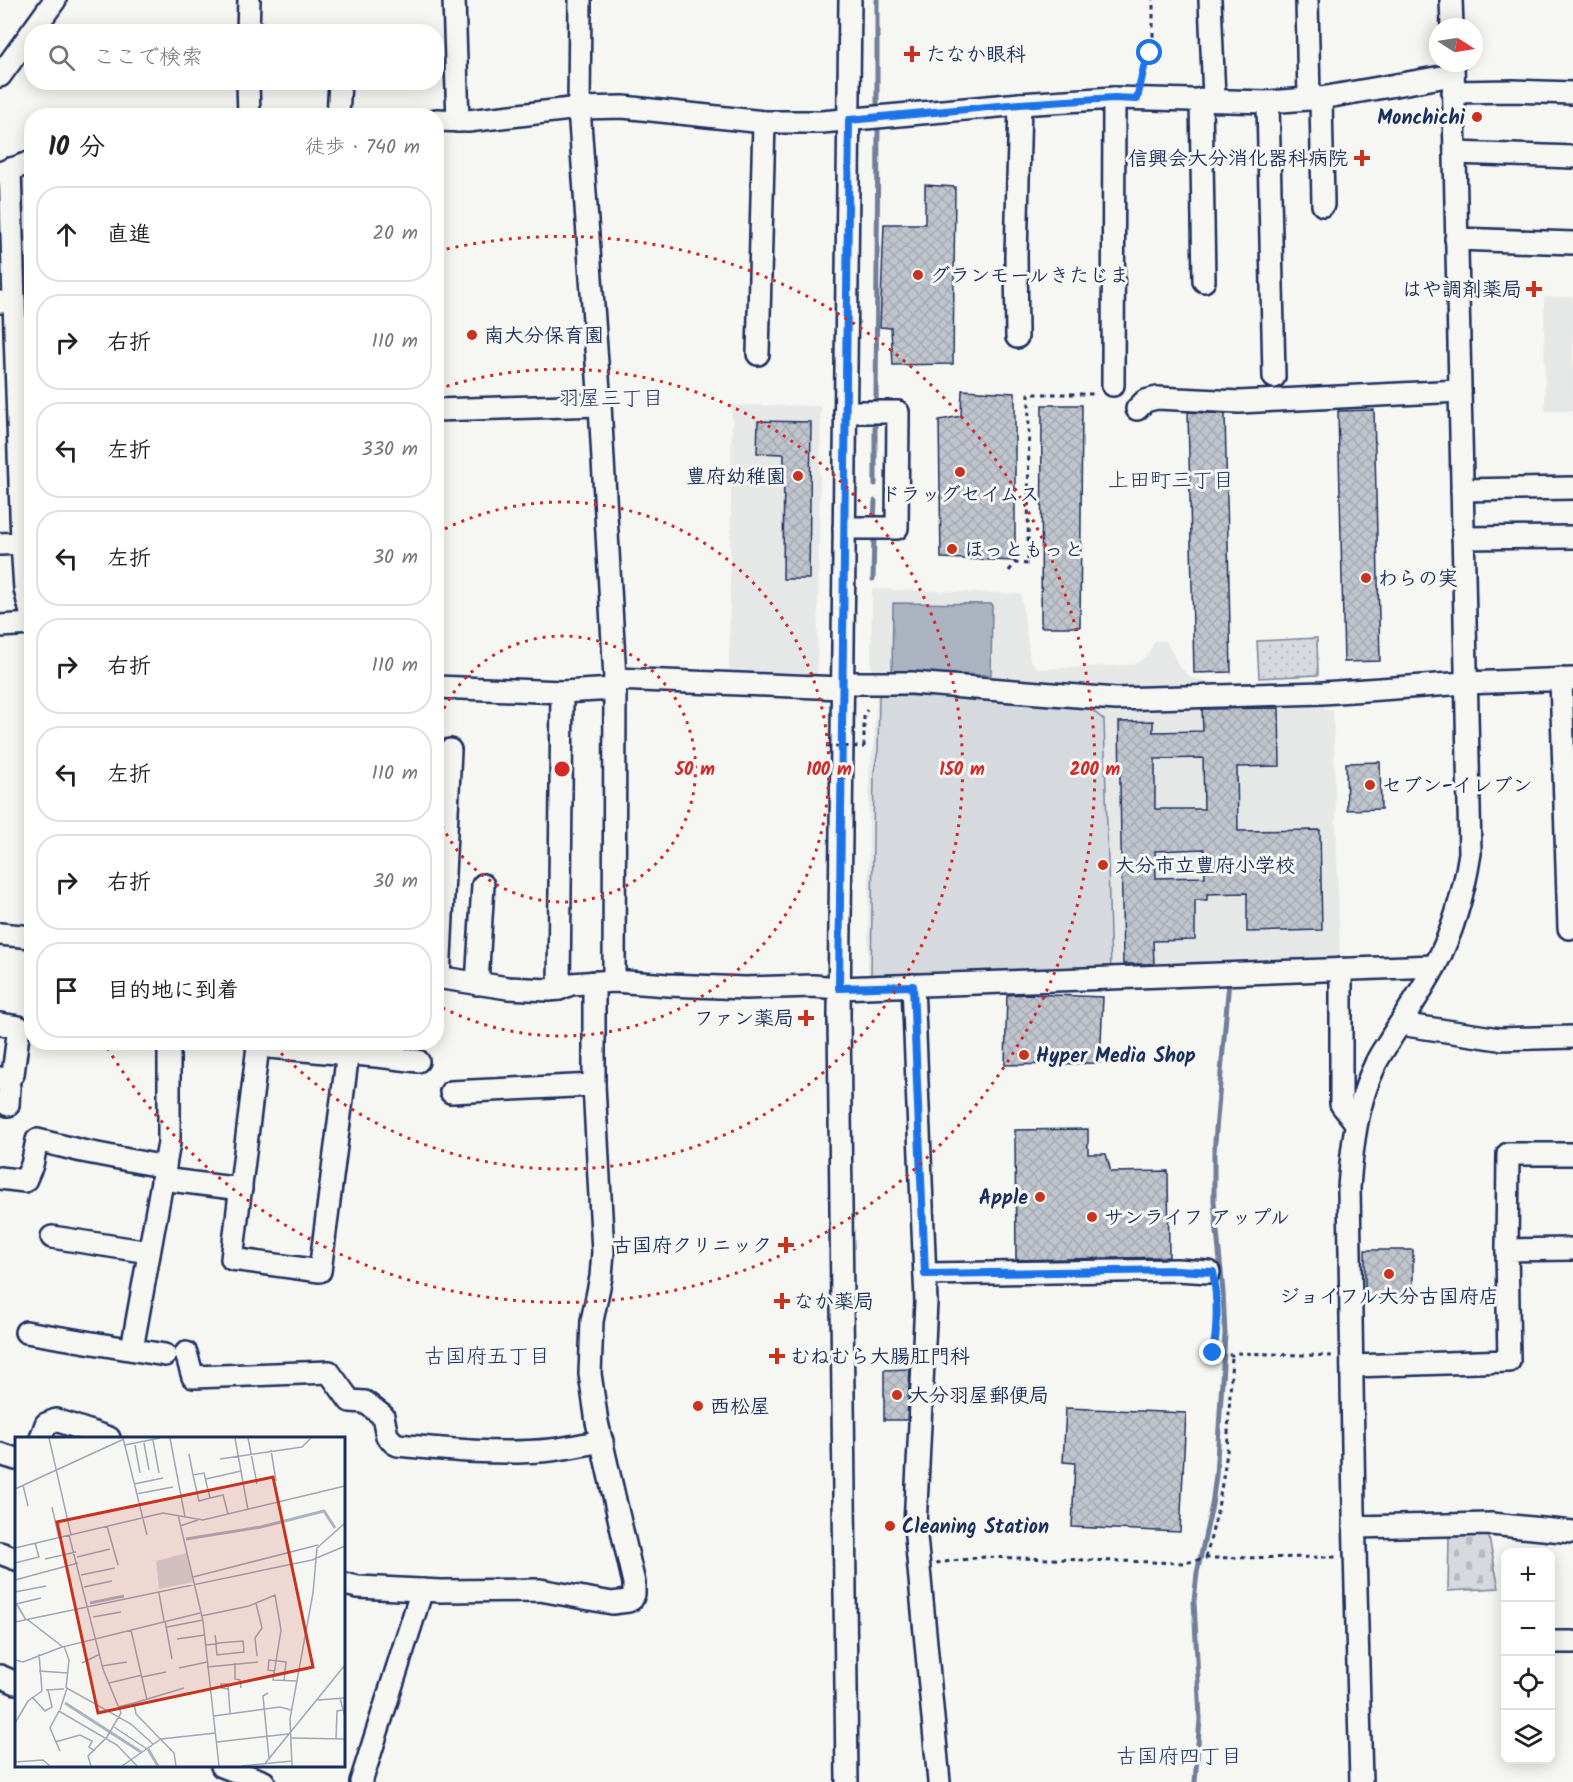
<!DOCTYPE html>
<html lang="ja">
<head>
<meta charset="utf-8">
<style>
  :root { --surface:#fff; --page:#f2f2f2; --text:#222; --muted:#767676; --line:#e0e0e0 }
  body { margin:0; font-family:Kalam,"Klee One",sans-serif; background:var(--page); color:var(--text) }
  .controls { position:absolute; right:18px; bottom:18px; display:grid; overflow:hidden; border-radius:12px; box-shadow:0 3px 15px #0003 }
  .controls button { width:54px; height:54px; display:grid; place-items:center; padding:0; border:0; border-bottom:2px solid var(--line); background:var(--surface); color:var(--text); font:30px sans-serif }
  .compass { position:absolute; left:1429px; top:18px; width:54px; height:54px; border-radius:50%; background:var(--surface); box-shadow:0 3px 15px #0003; rotate:102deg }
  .stop { position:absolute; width:18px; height:18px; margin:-14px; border:4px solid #1a73e8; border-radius:50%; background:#fff }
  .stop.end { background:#1a73e8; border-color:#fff; box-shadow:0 2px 6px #0008 }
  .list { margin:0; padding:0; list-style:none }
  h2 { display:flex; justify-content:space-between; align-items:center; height:78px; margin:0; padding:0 24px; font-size:26px }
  h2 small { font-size:20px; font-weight:400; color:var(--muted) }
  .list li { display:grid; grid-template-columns:39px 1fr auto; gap:18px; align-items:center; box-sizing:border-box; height:96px; margin:0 12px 12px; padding:0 12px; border:2px solid var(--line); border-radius:24px }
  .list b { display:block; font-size:22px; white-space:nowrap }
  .list em { font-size:20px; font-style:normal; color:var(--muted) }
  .icon { flex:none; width:33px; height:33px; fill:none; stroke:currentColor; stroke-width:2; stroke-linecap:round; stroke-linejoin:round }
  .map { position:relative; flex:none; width:1573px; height:1782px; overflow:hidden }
  .search { position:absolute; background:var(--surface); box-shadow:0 3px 15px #0003; left:24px; top:24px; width:420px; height:66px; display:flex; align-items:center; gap:15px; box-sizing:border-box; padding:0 21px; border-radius:24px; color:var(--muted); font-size:22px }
  .panel { position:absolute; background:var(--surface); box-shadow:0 3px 15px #0003; left:24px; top:108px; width:420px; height:942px; border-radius:24px }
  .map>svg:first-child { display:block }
  .built { fill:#e6e7e7 }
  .grass { fill:#d6d9dd; stroke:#78849e; stroke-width:1.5 }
  .cemetery { fill:url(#cemetery-stones); stroke:#78849e; stroke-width:1.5 }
  .park { fill:url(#park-dots); stroke:#78849e; stroke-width:1.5 }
  .water { fill:#abb2c0; stroke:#717e99; stroke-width:1.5 }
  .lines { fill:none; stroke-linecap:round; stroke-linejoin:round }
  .stream { stroke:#717e99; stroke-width:5 }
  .building { fill:url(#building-cross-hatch); stroke:#1b2f5e; stroke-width:1.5; fill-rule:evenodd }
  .minor-casing { stroke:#1b2f5e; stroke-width:26 }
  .path { stroke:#1b2f5e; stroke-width:3; stroke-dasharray:4.5 4.5; stroke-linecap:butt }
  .minor { stroke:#f6f6f2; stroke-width:21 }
  .path-bridge { stroke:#1b2f5e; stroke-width:3; stroke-dasharray:4.5 4.5; stroke-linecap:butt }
  .route { stroke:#1a73e8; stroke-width:8 }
  .ring { fill:none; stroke:#d62828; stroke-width:3; stroke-dasharray:3 6 }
  .poi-dot { fill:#c8321e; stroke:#f6f6f2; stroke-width:2 }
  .labels { text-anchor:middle; stroke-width:6; stroke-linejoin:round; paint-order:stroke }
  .poi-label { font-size:20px; font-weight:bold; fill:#1b2f5e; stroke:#f6f6f2; text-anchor:start }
  .neighbourhood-label { font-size:21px; fill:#1b2f5e; stroke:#f6f6f2 }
  .inset-river { fill:none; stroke:#abb2c0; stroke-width:3 }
  .inset-road { fill:none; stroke:#9ea6b7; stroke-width:1.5 }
  .view { fill:#c8321e; fill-opacity:0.15; stroke:#c8321e; stroke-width:3 }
  .inset-edge { fill:none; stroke:#1b2f5e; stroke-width:3 }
  .centre { fill:#d62828; stroke:#f6f6f2; stroke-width:3 }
  .ring-label { font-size:18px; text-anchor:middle; font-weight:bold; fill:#d62828; stroke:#f6f6f2; stroke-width:6; stroke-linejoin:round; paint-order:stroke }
</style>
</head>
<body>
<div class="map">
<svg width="1573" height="1782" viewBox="0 0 1573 1782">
  <defs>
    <pattern id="cemetery-stones" width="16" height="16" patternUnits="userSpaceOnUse" patternTransform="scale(1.5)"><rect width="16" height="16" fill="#d6d9dd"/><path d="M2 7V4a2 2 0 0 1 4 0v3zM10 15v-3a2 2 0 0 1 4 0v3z" fill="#b7bbc0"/></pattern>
    <pattern id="park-dots" width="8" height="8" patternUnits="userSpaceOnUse" patternTransform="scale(1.5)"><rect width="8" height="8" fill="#d6d9dd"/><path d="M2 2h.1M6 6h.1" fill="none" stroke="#b7bbc0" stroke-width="1.8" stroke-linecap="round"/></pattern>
    <pattern id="building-cross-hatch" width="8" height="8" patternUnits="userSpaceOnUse" patternTransform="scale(1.5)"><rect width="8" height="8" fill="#c0c4cd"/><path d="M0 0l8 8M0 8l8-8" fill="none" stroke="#a4a9b2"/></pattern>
  </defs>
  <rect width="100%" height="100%" fill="#f6f6f2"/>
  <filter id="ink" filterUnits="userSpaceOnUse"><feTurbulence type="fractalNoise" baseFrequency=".0167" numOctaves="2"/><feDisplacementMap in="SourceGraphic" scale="12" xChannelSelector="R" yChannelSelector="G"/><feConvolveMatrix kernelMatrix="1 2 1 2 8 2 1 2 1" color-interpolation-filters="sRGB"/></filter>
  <g filter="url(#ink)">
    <!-- built -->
    <g class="built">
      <path d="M1544,297H1573V411H1545Z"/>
      <path d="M732,405L821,406L817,677L729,675Z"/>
      <path d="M872,589L1021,594L1030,660L1039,669L1128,665L1139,662L1148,654L1155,641H1166L1180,668L1192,678L1204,681L1223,683L1322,679L1324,708L1333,710L1340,960L1241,959L1209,961L1170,974L868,979L869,771L873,750L877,690L871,673Z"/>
    </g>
    <!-- grass -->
    <path class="grass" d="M879,695L970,697L1084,703L1104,720L1111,973L871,977L874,771L878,751Z"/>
    <!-- cemetery -->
    <path class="cemetery" d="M1488,1533L1499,1588L1448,1591L1449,1535Z"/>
    <!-- park -->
    <path class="park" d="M1317,638L1318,675L1259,678L1257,641Z"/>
    <!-- water -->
    <path class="water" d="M893,603L992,604L991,675L892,673Z"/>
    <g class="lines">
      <!-- stream -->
      <g class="stream">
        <path d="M877,103V0"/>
        <path d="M876,403L878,125"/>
        <path d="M875,484V419"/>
        <path d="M874,521L875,501"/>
        <path d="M873,579L874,537"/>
        <path d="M1195,1782L1200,1719L1194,1601L1197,1573L1212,1505L1216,1475L1225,1334L1223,1292L1214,1201V1153L1229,981"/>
      </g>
    </g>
    <!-- building -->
    <g class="building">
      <path d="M925,185L955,187L953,364L893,365L891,328L880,327L884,224H925Z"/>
      <path d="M962,390L1015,393V561L941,558L939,420L961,416Z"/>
      <path d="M1042,405H1082L1080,627H1041Z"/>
      <path d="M1374,410L1380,661L1344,662L1338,411Z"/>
      <path d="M1188,412L1225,414L1231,672L1194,673Z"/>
      <path d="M758,421L811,422L809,579H783L784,454L757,453Z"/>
      <path d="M1279,708L1280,766L1237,767L1238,831L1320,830L1322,930L1247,932V893L1207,894V900H1195V940L1153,941L1154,964H1123L1119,722L1153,721V732L1203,731L1202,709ZM1203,758L1204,809H1155V759ZM1204,849L1205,877L1156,878L1155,851Z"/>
      <path d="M1380,762L1381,809L1347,810L1346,763Z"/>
      <path d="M1026,994L1103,997L1100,1063L1005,1065L1007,995Z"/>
      <path d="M1088,1129V1154H1106L1111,1172L1168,1171L1169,1257L1016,1260L1015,1130Z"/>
      <rect x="1365" y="1250" width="48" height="48"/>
      <path d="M910,1369L907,1420H884V1370Z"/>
      <path d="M1066,1408L1186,1413L1180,1532L1072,1527L1075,1463L1063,1462Z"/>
    </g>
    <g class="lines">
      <!-- minor casing -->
      <g class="minor-casing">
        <g id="minor">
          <path d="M454,0L458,121"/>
          <path d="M580,0L579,108L600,405L615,679L614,981"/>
          <path d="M1210,0L1214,99"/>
          <path d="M1307,0L1309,99"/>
          <path d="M1451,0L1452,27"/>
          <path d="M248,32L249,0"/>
          <path d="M0,76L55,0"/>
          <path d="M248,82L249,116"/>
          <path d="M1453,92L1513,91L1573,93"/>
          <path d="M1321,98L1323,205"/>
          <path d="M1201,99L1204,281"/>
          <path d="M1268,102L1274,377"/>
          <path d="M338,116L340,82"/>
          <path d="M436,120L468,121L579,108L623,107L764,122H822L1020,104L1114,98L1268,102L1321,98L1453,75"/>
          <path d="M1455,153L1573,157"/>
          <path d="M0,173L32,162"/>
          <path d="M1456,239L1573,243"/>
          <path d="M14,301L22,543L25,589L32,617"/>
          <path d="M1,302L14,301L10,169"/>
          <path d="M1017,337L1016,256L1020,104"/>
          <path d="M758,354L764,122"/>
          <path d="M1113,385L1114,98"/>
          <path d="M1137,409L1145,401L1157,398L1239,402L1460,391"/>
          <path d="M436,410L600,405"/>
          <path d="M1462,490L1573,488"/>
          <path d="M844,528H897L898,412H845"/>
          <path d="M1463,538L1573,537"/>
          <path d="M0,544L22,543"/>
          <path d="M0,626L32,624"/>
          <path d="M615,679L842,688"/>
          <path d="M1561,679L1569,928"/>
          <path d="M842,683H912L1116,699L1323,693L1466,683L1573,679"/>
          <path d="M436,687L562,692L615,689"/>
          <path d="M0,934L32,937"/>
          <path d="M1341,969V1104L1356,1123"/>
          <path d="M436,977L508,988L549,990L559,989L571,984L614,981L668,985L745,988L813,986L839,988L1435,966"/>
          <path d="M439,978L450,750"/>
          <path d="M477,984L483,885"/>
          <path d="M913,985L926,1302L915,1526L939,1782"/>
          <path d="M559,989L562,692"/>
          <path d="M0,1024L19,1027L13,1074L6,1080L0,1078"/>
          <path d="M1400,1024L1499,1039L1573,1037"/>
          <path d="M347,1042L346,1068L320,1271L232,1259L258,1046L337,1053C365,1054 391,1058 418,1061"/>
          <path d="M6,1080L9,1087L8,1105"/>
          <path d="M451,1092L594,1085"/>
          <path d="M0,1178L25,1181L32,1165L37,1140L82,1151L165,1167"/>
          <path d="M162,1179L241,1189"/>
          <path d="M52,1237L149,1252"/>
          <path d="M1507,1250L1508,1154H1573"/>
          <path d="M925,1274L1177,1270L1209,1272"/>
          <path d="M26,1332L165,1355"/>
          <path d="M132,1349L169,1143V1042"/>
          <path d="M186,1353L193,1377L329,1372L350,1401L365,1402L383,1416L387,1436L394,1443L398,1445C449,1450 500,1455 551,1450C568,1448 585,1444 602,1441"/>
          <path d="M1352,1366L1509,1361L1507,1250L1573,1249"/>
          <path d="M41,1438L46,1424L56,1420L109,1438"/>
          <path d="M0,1454L16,1459"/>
          <path d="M1354,1527L1491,1524L1573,1532"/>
          <path d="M0,1553L16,1559"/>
          <path d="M344,1584L358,1587L441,1591L540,1590L612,1603L628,1601L632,1599L634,1594V1583L597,1422L590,1374L592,1321L601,1277L603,1252L594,1085V982"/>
          <path d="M1550,1642H1573"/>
          <path d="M0,1676L16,1683"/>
          <path d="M222,1766L264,1782"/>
          <path d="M361,1782L422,1590"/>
          <path d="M847,1782L839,1015L850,0"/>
          <path d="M1361,1782L1354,1511L1349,1188C1352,1145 1357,1102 1376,1063C1380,1054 1387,1045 1392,1036C1407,1013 1422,990 1435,966C1454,930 1464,892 1470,853L1453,63"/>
        </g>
      </g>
      <!-- path -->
      <g class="path">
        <path d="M1141,80L1153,36V0"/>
        <path d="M1009,571L1015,563L1028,564L1029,394H1097"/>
        <path d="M864,747V715L867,710"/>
        <path d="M1216,1288L1217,1313L1213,1353L1232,1355L1237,1353L1335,1356"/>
        <path d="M1206,1558L1218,1508L1227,1453L1232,1355"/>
        <path d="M936,1563L985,1557L1185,1563L1206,1558L1336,1557"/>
      </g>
      <!-- minor -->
      <use href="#minor" class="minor"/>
      <!-- path-bridge -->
      <path class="path-bridge" d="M826,746L864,747"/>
    </g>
  </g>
  <g class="lines" filter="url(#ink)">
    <!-- route -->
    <path class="route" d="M1150,53L1144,67L1137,99L1114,98L1020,104L849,120L839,988L913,986L925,1274L1177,1270L1213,1272C1218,1300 1218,1326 1213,1353"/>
  </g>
  <!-- distance rings -->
  <g class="ring">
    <path d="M437 725A133 133 0 1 1 437 813"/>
    <path d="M437 533A267 267 0 1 1 437 1005"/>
    <path d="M438 389A400 400 0 1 1 272 1044"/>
    <path d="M31 820A533 533 0 0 1 31 718M438 251A533 533 0 1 1 105 1044"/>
  </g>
  <!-- markers -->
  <g class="poi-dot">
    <path d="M909 45h6v6h6v6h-6v6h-6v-6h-6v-6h6z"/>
    <circle cx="1477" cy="117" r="6"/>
    <path d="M1359 149h6v6h6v6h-6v6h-6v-6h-6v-6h6z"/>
    <circle cx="918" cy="275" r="6"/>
    <path d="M1531 280h6v6h6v6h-6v6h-6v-6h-6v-6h6z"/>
    <circle cx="472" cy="335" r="6"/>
    <circle cx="960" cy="472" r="6"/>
    <circle cx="798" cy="476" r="6"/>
    <circle cx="952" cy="549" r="6"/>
    <circle cx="1366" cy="578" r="6"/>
    <circle cx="1370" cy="785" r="6"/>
    <circle cx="1103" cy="865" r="6"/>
    <path d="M803 1009h6v6h6v6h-6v6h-6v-6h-6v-6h6z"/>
    <circle cx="1024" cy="1055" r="6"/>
    <circle cx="1040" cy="1197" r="6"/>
    <circle cx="1092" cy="1217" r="6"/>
    <path d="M783 1236h6v6h6v6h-6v6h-6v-6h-6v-6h6z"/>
    <circle cx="1389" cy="1274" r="6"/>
    <path d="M779 1292h6v6h6v6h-6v6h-6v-6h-6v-6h6z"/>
    <path d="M774 1347h6v6h6v6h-6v6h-6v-6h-6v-6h6z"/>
    <circle cx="897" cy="1395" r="6"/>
    <circle cx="698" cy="1406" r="6"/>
    <circle cx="890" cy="1526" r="6"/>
  </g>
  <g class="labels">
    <!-- poi labels -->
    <g class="poi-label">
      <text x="926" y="61">たなか眼科</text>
      <text x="1465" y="124" text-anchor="end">Monchichi</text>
      <text x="1348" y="165" text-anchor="end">信興会大分消化器科病院</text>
      <text x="930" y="282">グランモールきたじま</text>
      <text x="1522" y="296" text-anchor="end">はや調剤薬局</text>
      <text x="484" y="342">南大分保育園</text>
      <text x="786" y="483" text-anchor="end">豊府幼稚園</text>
      <text x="960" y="501" text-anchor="middle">ドラッグセイムス</text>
      <text x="964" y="556">ほっともっと</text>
      <text x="1378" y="585">わらの実</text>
      <text x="1382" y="792">セブン-イレブン</text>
      <text x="1115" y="872">大分市立豊府小学校</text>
      <text x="794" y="1025" text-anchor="end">ファン薬局</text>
      <text x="1036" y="1062">Hyper Media Shop</text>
      <text x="1028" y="1204" text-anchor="end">Apple</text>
      <text x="1104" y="1224">サンライフ アップル</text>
      <text x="772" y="1252" text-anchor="end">古国府クリニック</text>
      <text x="1389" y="1303" text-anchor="middle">ジョイフル大分古国府店</text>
      <text x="794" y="1308">なか薬局</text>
      <text x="790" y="1363">むねむら大腸肛門科</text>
      <text x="909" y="1402">大分羽屋郵便局</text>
      <text x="710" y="1413">西松屋</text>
      <text x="902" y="1533">Cleaning Station</text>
    </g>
    <!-- neighbourhood labels -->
    <g class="neighbourhood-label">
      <text x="611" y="405">羽屋三丁目</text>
      <text x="1171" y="487">上田町三丁目</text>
      <text x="487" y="1363">古国府五丁目</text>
      <text x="1179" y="1763">古国府四丁目</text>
    </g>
  </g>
  <!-- overview -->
  <g transform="translate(15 1437)">
    <rect width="330" height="330" fill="#f6f6f2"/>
    <path d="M172,116L178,145L144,152L141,124Z" fill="#d6d9dd"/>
    <path class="inset-river" d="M171,102L246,90L309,74L320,91M75,166L109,159M50,266L126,315M133,312L143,329"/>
    <path class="inset-road" d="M34,1L56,98M108,1L132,98M155,1L170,80M220,1L233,73M233,1L242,47M138,3L144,36M129,6L134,33M110,8L145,1M120,8L125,36M256,13L261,44M174,17L178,38L189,36L195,61L208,58L213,77M205,22L287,10L296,1M178,38L184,64L195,61M191,42L226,34M119,47L148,41M8,48L13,69M0,52L109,2M121,57L158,50M37,70L44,101M163,78L188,184L204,329M92,89L103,128M165,89L183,83M54,98L88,232L106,276L92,300L73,319L76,329M0,111L148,76L188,83L330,49M62,120L95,112M30,122L61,115M0,126L24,120L20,106M66,138L100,131M178,140L303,108M0,143L63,126M69,150L97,144M0,155L31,149M144,156L149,184M1,166L11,183M241,166L247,191L240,201L242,219M1,167L26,161M186,179L234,169L260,158L266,193L258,243L282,244M78,180L106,175M13,183L48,210L185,176M150,184L157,222M0,185L297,123L330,109M152,190L188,183M116,193L132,263M162,202L190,198M190,208L201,207L203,206L228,204L229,215L202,218L201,208V205L200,198M49,209L54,223L51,251M0,223L8,225L47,210M67,226L85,217M220,226V242L225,243L226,251M87,229L112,225M192,230L243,225M164,231L192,225M24,234L53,236M259,234L253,233L254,223L271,225L269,244M127,240L151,235M94,246L127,238M213,252L207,251L206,247H213L215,276M31,253L49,252M253,256L248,259L254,321M17,260L30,274L37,270L33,253M325,261L330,280M303,263L330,261M119,266L169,251M103,270L119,266L121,277L159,316L161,329M45,273L52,251L116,287L138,307M199,279L265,270L276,273M0,286L13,264L27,254L24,217M99,290L132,312M275,301L330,302M321,302L322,274L328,273M40,305L65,298L77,304L74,310L80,314M202,305L273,297M45,314L35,291L44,274L102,308L122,329M0,325L28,323L35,329M107,329L146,302L201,296M227,329L277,324M248,329L330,228M277,329L275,282L298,156L302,111L330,86"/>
    <path class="view" d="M258,40L298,230L83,276L42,85Z"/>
    <rect width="330" height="330" class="inset-edge"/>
  </g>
  <circle cx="562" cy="769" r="9" class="centre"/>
  <g class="ring-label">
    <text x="695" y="775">50 m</text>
    <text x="829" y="775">100 m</text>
    <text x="962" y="775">150 m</text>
    <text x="1095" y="775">200 m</text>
  </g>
</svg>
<div class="controls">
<button>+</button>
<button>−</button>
<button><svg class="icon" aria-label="locate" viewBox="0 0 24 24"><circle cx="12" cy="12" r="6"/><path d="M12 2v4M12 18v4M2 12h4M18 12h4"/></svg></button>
<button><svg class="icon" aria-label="layers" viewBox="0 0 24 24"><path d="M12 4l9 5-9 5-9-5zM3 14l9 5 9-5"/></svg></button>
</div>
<svg class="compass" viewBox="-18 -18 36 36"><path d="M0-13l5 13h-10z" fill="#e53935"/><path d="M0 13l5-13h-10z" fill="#767676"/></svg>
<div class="stop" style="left:1150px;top:53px"></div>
<div class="stop end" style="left:1213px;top:1353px"></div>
<div class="search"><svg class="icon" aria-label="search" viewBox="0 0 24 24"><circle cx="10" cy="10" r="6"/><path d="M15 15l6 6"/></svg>ここで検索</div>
<section class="panel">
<h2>10 分<small>徒歩 · 740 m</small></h2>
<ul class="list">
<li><svg class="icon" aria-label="ahead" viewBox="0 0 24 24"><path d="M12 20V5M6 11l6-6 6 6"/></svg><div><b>直進</b></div><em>20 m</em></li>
<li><svg class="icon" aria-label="right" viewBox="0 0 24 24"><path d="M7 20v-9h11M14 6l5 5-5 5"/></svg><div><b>右折</b></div><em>110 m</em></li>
<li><svg class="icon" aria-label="left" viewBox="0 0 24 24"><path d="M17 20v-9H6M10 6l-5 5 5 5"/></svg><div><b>左折</b></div><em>330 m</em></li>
<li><svg class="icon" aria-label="left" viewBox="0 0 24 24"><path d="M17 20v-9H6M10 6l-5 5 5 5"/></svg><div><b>左折</b></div><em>30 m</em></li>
<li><svg class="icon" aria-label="right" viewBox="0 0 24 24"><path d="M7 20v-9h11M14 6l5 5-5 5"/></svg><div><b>右折</b></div><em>110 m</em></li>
<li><svg class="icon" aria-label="left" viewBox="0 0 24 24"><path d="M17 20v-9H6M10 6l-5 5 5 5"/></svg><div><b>左折</b></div><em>110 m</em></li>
<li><svg class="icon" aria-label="right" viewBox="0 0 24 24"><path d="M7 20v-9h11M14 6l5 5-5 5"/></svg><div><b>右折</b></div><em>30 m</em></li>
<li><svg class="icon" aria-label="arrive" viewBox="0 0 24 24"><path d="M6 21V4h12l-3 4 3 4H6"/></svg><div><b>目的地に到着</b></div></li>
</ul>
</section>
</div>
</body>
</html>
